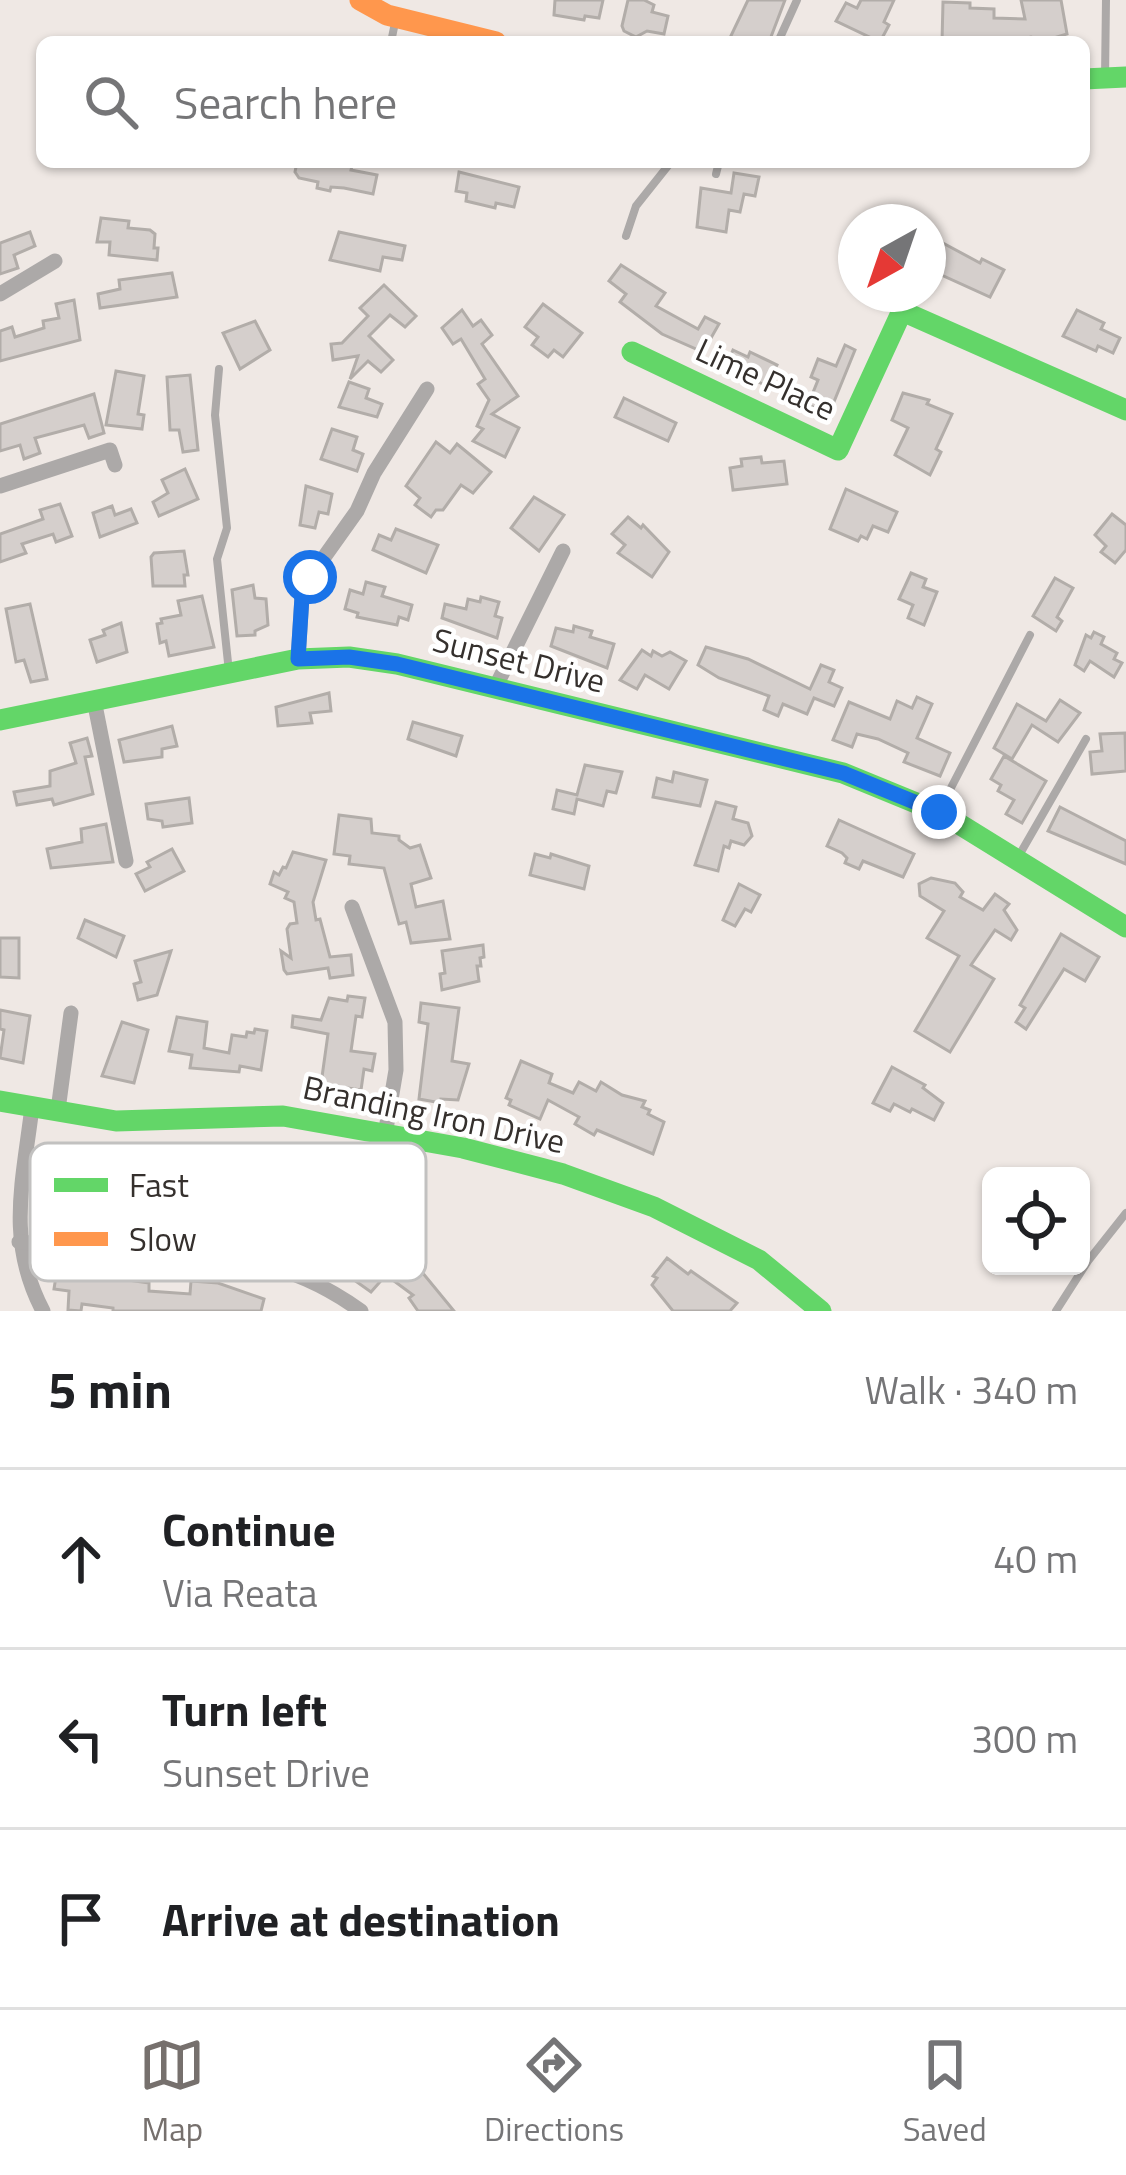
<!DOCTYPE html>
<html lang="en">
<head>
<meta charset="utf-8">
<style>
  :root { --surface:#fff; --page:#f6f6f6; --text:#202124; --muted:#757577; --line:#e0e0e0; --accent:#76706d }
  body { margin:0; font-family:"Titillium Web",sans-serif; background:var(--page); color:var(--text) }
  .controls { position:absolute; right:36px; bottom:36px; display:grid; overflow:hidden; border-radius:18px; box-shadow:0 3px 9px #0004 }
  .controls button { width:108px; height:108px; display:grid; place-items:center; padding:0; border:0; border-bottom:3px solid var(--line); background:var(--surface); color:var(--text); font:60px sans-serif }
  .compass { position:absolute; left:838px; top:204px; width:108px; height:108px; border-radius:50%; background:var(--surface); box-shadow:0 3px 9px #0004; rotate:220deg }
  .stop { position:absolute; width:36px; height:36px; margin:-27px; border:9px solid #1a73e8; border-radius:50%; background:#fff }
  .stop.end { background:#1a73e8; border-color:#fff; box-shadow:0 3px 12px #0008 }
  .list { margin:0; padding:0; list-style:none }
  h2 { display:flex; justify-content:space-between; align-items:center; height:156px; margin:0; padding:0 48px; font-size:51px }
  h2 small { font-size:39px; font-weight:400; color:var(--muted) }
  .list li { display:grid; grid-template-columns:78px 1fr auto; gap:36px; align-items:center; box-sizing:border-box; height:180px; padding:0 48px; border-top:3px solid var(--line) }
  .list b { display:block; font-size:45px; white-space:nowrap }
  .list p { margin:0; font-size:39px; white-space:nowrap; color:var(--muted) }
  .list em { font-size:39px; font-style:normal; color:var(--muted) }
  .icon { flex:none; width:66px; height:66px; fill:none; stroke:currentColor; stroke-width:2; stroke-linecap:round; stroke-linejoin:round }
  .map { position:relative; flex:none; width:1126px; height:1311px; overflow:hidden }
  .search { position:absolute; background:var(--surface); box-shadow:0 3px 9px #0004; left:36px; right:36px; top:36px; height:132px; display:flex; align-items:center; gap:30px; box-sizing:border-box; padding:0 42px; border-radius:18px; color:var(--muted); font-size:45px }
  .sheet { height:696px; background:var(--surface) }
  nav { display:flex; justify-content:space-around; align-items:center; box-sizing:border-box; height:168px; border-top:3px solid var(--line); background:var(--surface); font-size:33px; color:var(--muted) }
  nav a { display:grid; justify-items:center; gap:6px }
  nav .on { color:var(--accent) }
  .map>svg:first-child { display:block }
  .building { fill:#d5cfcc; stroke:#b2ada9; stroke-width:3 }
  .lines { fill:none; stroke-linecap:round; stroke-linejoin:round }
  .lane { stroke:#aca9a8; stroke-width:8 }
  .street { stroke:#aca9a8; stroke-width:15 }
  .fast { stroke:#63d668; stroke-width:21 }
  .slow { stroke:#ff974d; stroke-width:21 }
  .route { stroke:#1a73e8; stroke-width:15 }
  .labels { text-anchor:middle; stroke-width:9; stroke-linejoin:round; paint-order:stroke }
  .street-label { font-size:33px; fill:#35302d; stroke:#fff }
  .key { fill:#fff; stroke:#c2c1c0; stroke-width:3 }
  .key-label { font-size:33px; fill:#35302d }
</style>
</head>
<body>
<div class="map">
<svg width="1126" height="1311" viewBox="0 0 1126 1311">
  <rect width="100%" height="100%" fill="#efe8e4"/>
  <!-- building -->
  <g class="building">
    <path d="M555,0H603L599,18L585,16L584,20L554,15Z"/>
    <path d="M628,0H644L654,5L652,12L668,16L664,34L647,31L636,37L624,31L622,26Z"/>
    <path d="M748,0H785L769,42H728Z"/>
    <path d="M861,0H894L884,22L889,25L880,42L836,21L846,3L857,8Z"/>
    <path d="M1021,0H1061L1067,34L1044,41L1031,37L1008,42H942L943,2L970,3V8L994,9V18L1025,19Z"/>
    <path d="M297,162H353L351,170L377,175L373,194L344,188L331,187L330,191L317,188L318,182L299,178L295,172Z"/>
    <path d="M459,172L519,187L514,207L496,203L495,208L466,201L467,193L456,191Z"/>
    <path d="M734,173L759,177L755,196L744,194L740,212L729,210L726,232L697,227L701,188L731,193Z"/>
    <path d="M101,218L129,221L128,228L150,230L155,234L154,248H158L157,260L109,255L110,242H97Z"/>
    <path d="M30,232L35,246L14,255L18,268L0,274V243Z"/>
    <path d="M339,232L405,246L402,260L383,257L380,271L330,260Z"/>
    <path d="M928,235L980,263L982,259L1004,270L990,297L939,274L928,295Z"/>
    <path d="M621,265L665,293L656,306L698,329L705,317L719,324L703,352L662,334L620,302L626,294L609,281Z"/>
    <path d="M172,273L177,297L100,308L98,294L120,289L119,280Z"/>
    <path d="M384,285L416,316L405,327L390,315L369,336L393,360L381,372L368,361L350,379L358,356L333,360L331,344L342,343L368,316L360,308Z"/>
    <path d="M74,300L80,340L0,361V331L12,327L15,337L44,328L43,321L59,318L56,304Z"/>
    <path d="M543,304L582,333L563,357L554,350L548,357L532,345L538,337L525,327Z"/>
    <path d="M462,310L473,326L481,320L492,335L482,344L518,396L492,414L519,428L505,457L473,441L483,429L477,426L489,400L478,384L485,379L461,339L453,344L442,328Z"/>
    <path d="M1077,310L1104,323L1101,329L1120,338L1113,353L1098,346L1096,351L1063,336Z"/>
    <path d="M255,321L270,350L240,369L223,333Z"/>
    <path d="M845,345L855,350L829,414L808,405L818,380L811,377L818,359L836,366Z"/>
    <path d="M733,350L748,357L750,352L777,365L767,386L726,367Z"/>
    <path d="M116,371L144,376L138,414L144,415L142,429L106,425Z"/>
    <path d="M190,375L198,450L183,452L179,430H170L167,377Z"/>
    <path d="M349,382L369,389L366,398L382,404L377,417L339,407Z"/>
    <path d="M903,393L929,400L927,404L952,414L936,449L941,452L930,475L895,455L908,428L892,420Z"/>
    <path d="M94,394L104,433L89,438L84,425L35,438L40,453L24,459L20,445L0,451V424Z"/>
    <path d="M624,398L676,423L668,441L615,417Z"/>
    <path d="M332,429L357,437L353,450L363,454L357,471L321,459Z"/>
    <path d="M436,442L450,453L457,444L491,472L473,493L461,485L443,510H436L431,517L415,505L420,498L406,486Z"/>
    <path d="M761,457L762,463L784,461L787,484L733,490L730,468L742,466L741,459Z"/>
    <path d="M185,469L198,499L159,516L153,502L168,493L162,480Z"/>
    <path d="M306,486L332,494L328,514L319,512L315,528L300,525Z"/>
    <path d="M846,489L897,512L888,532L873,526L867,539L861,536L858,541L830,529Z"/>
    <path d="M534,497L564,515L539,551L511,528Z"/>
    <path d="M60,504L72,536L56,542L53,534L22,544L26,553L0,562V534L43,519L40,510Z"/>
    <path d="M112,506L115,515L131,509L137,523L100,537L93,513Z"/>
    <path d="M1112,514L1126,525V550L1115,563L1101,552L1106,546L1095,535Z"/>
    <path d="M628,517L641,528L643,525L669,552L652,577L618,553L625,545L612,534Z"/>
    <path d="M396,529L438,545L426,573L373,550L379,535L391,540Z"/>
    <path d="M184,551L188,575H184L185,586H153L151,557L154,553Z"/>
    <path d="M911,573L926,579L923,587L937,592L924,625L908,618L913,605L899,599Z"/>
    <path d="M1055,578L1073,588L1057,617L1062,621L1056,631L1033,616Z"/>
    <path d="M366,582L385,587L382,596L412,605L408,620L399,617L397,625L357,617L358,613L345,609L350,590L363,594Z"/>
    <path d="M253,585L255,598L266,599L268,625L255,631V635L237,636L232,590Z"/>
    <path d="M202,596L214,647L169,656L166,641L160,643L157,624L162,623L161,619L181,615L178,601Z"/>
    <path d="M481,597L499,602L495,616L502,618L497,638L442,618L445,604L466,609L468,599L480,602Z"/>
    <path d="M30,604L47,679L31,682L24,660L16,662L6,609Z"/>
    <path d="M121,623L127,652L97,662L90,640L105,635L103,630Z"/>
    <path d="M574,626L592,631L590,637L614,644L607,668L551,646L556,628L573,632Z"/>
    <path d="M1094,632L1104,637L1101,644L1117,653L1114,659L1122,663L1114,677L1090,661L1084,671L1075,665L1086,635L1091,638Z"/>
    <path d="M706,647L748,659L810,689L821,665L834,670L829,682L842,688L834,706L814,698L807,714L783,704L778,716L764,710L769,696L719,678L698,665Z"/>
    <path d="M642,650L651,656L653,651L662,656L670,652L686,661L669,689L645,675L637,689L620,680Z"/>
    <path d="M329,693L331,711L310,713L312,723L278,726L276,707Z"/>
    <path d="M917,697L932,704L917,738L950,753L940,776L904,762L908,753L878,739L857,734L852,747L833,740L849,702L890,719L897,701L912,708Z"/>
    <path d="M1060,700L1080,713L1058,742L1032,725L1012,759L994,748L1017,704L1046,721Z"/>
    <path d="M413,722L462,736L456,756L408,739Z"/>
    <path d="M172,726L177,746L162,749V757L124,762L119,740Z"/>
    <path d="M1125,733L1126,771L1092,774L1090,752L1102,751L1100,734Z"/>
    <path d="M87,738L92,756L85,757L93,794L54,805L52,799L17,805L14,792L50,786V771L76,763L70,743Z"/>
    <path d="M1004,756L1046,781L1022,823L1006,814L1014,800L998,791L1001,785L991,779Z"/>
    <path d="M585,765L622,772L616,793L607,791L603,806L577,799L574,814L553,809L557,790L577,795Z"/>
    <path d="M674,772L707,780L700,806L653,797L657,778L672,782Z"/>
    <path d="M189,798L192,823L163,827L162,821L148,819L146,804Z"/>
    <path d="M716,802L736,807L733,819L748,823L752,836L744,845L731,841L729,848L724,846L718,871L695,865Z"/>
    <path d="M1060,807L1126,841V864L1048,831Z"/>
    <path d="M339,815L371,819L372,833L399,836V840L410,848L420,845L431,878L411,884L416,907L443,901L450,939L411,943L406,922L399,924L384,868L349,864L350,856L334,854Z"/>
    <path d="M839,820L914,854L903,877L863,861L859,869L845,863L847,858L842,853L827,846Z"/>
    <path d="M106,824L113,862L51,868L47,849L82,842L81,829Z"/>
    <path d="M172,849L184,871L145,891L136,874L150,867L147,862Z"/>
    <path d="M293,852L326,860L313,902L316,920L320,919L330,957L351,955L353,975L330,978L328,968L287,974L284,970L281,951L291,958L287,929L290,924L297,923L294,902L285,898L288,892L270,884L274,872L279,875L283,867L286,868Z"/>
    <path d="M535,854L550,858L551,854L589,866L584,889L530,875Z"/>
    <path d="M931,878L955,883L963,892L960,897L983,910L995,894L1009,904L1004,910L1017,930L1011,940L995,930L971,965L994,979L950,1052L915,1031L959,956L927,938L944,911L920,896L919,884Z"/>
    <path d="M739,884L760,895L751,912L745,909L735,926L723,920Z"/>
    <path d="M85,920L124,936L116,957L78,938Z"/>
    <path d="M1061,934L1099,957L1085,981L1064,969L1026,1029L1016,1022L1025,1008L1020,1005Z"/>
    <path d="M0,938H19V978L0,977Z"/>
    <path d="M483,945L484,957L480,958L481,966H477L479,981L442,990L440,974L445,973L442,951Z"/>
    <path d="M171,951L157,995L138,1000L134,984L141,982L135,961Z"/>
    <path d="M348,996L365,998L362,1017L356,1016L351,1051L375,1054L372,1071L364,1069L361,1090L321,1084L328,1034L292,1027L293,1016L321,1020L329,998L347,1001Z"/>
    <path d="M421,1003L459,1008L452,1061L469,1064L458,1100L441,1099V1103L419,1099L428,1024L419,1022Z"/>
    <path d="M0,1010L30,1016L23,1063L0,1058L4,1030L0,1029Z"/>
    <path d="M177,1017L207,1022L204,1048L229,1053L232,1035L246,1037L247,1032L254,1033L255,1029L267,1031L261,1070L240,1066L239,1072L190,1068L192,1055L169,1051Z"/>
    <path d="M122,1022L148,1030L134,1083L102,1076Z"/>
    <path d="M521,1061L552,1074L549,1083L573,1093L579,1082L596,1091L601,1082L622,1095L645,1101L642,1107L650,1110L648,1114L664,1122L653,1154L597,1130L594,1135L575,1124L579,1117L548,1100L540,1119L509,1105L511,1100L506,1098Z"/>
    <path d="M892,1067L925,1085L923,1088L943,1103L934,1120L912,1109L910,1112L894,1104L890,1111L873,1103Z"/>
    <path d="M342,1214L366,1231L361,1238L382,1254L396,1238L418,1254L414,1260L417,1266L454,1311H418L409,1298L413,1295L386,1275L371,1292L333,1265L337,1260L319,1247Z"/>
    <path d="M667,1258L688,1274L691,1271L737,1303L730,1311H673L652,1285L657,1278L653,1276Z"/>
    <path d="M57,1270L149,1283V1291L190,1294L191,1281L218,1283L264,1299L261,1311H113V1308L82,1304L81,1311L68,1310L69,1291L54,1289Z"/>
  </g>
  <g class="lines">
    <!-- lane -->
    <g class="lane">
      <path d="M391,42L396,18"/>
      <path d="M778,42L797,0"/>
      <path d="M1105,77L1106,0"/>
      <path d="M716,174L719,162"/>
      <path d="M626,236L636,206L671,162"/>
      <path d="M219,369L215,415L227,528L217,559L229,672"/>
      <path d="M939,811L1030,635"/>
      <path d="M1017,859L1086,739"/>
      <path d="M1056,1311L1088,1261L1126,1213"/>
    </g>
    <!-- street -->
    <g class="street">
      <path d="M0,294L55,261"/>
      <path d="M0,486L110,450L115,465"/>
      <path d="M298,659L302,597L310,577L357,511L374,473L427,389"/>
      <path d="M494,690L563,551"/>
      <path d="M94,700L126,861"/>
      <path d="M352,907L395,1022L396,1070L385,1135"/>
      <path d="M32,1107C23,1182 6,1241 43,1311"/>
      <path d="M58,1110L71,1013"/>
      <path d="M19,1242L247,1260C290,1270 325,1285 361,1311"/>
    </g>
    <!-- fast -->
    <g class="fast">
      <path d="M1084,79L1126,77"/>
      <path d="M632,352L838,450L902,311L1126,410"/>
      <path d="M0,720L298,659L349,657L397,664L843,773L943,814L1126,927"/>
      <path d="M0,1101L116,1121L283,1116L463,1148L563,1174L654,1207L759,1260L821,1311"/>
    </g>
    <!-- slow -->
    <path class="slow" d="M360,0L387,15L496,42"/>
  </g>
  <g class="lines">
    <!-- route -->
    <path class="route" d="M310,577L302,597L298,659L349,657L397,664L843,773L939,812"/>
  </g>
  <g class="labels">
    <!-- street labels -->
    <g class="street-label">
      <text transform="translate(766 379) rotate(25)" y="12">Lime Place</text>
      <text transform="translate(519 660) rotate(14)" y="12">Sunset Drive</text>
      <text transform="translate(434 1114) rotate(12)" y="12">Branding Iron Drive</text>
    </g>
  </g>
  <!-- legend -->
  <rect x="30" y="1143" width="396" height="138" rx="18" class="key"/>
  <rect x="54" y="1178" width="54" height="14" fill="#63d668"/>
  <rect x="54" y="1232" width="54" height="14" fill="#ff974d"/>
  <g class="key-label">
    <text x="129" y="1197">Fast</text>
    <text x="129" y="1251">Slow</text>
  </g>
</svg>
<div class="controls">
<button><svg class="icon" aria-label="locate" viewBox="0 0 24 24"><circle cx="12" cy="12" r="6"/><path d="M12 2v4M12 18v4M2 12h4M18 12h4"/></svg></button>
</div>
<svg class="compass" viewBox="-18 -18 36 36"><path d="M0-13l5 13h-10z" fill="#e53935"/><path d="M0 13l5-13h-10z" fill="#757577"/></svg>
<div class="stop" style="left:310px;top:577px"></div>
<div class="stop end" style="left:939px;top:812px"></div>
<div class="search"><svg class="icon" aria-label="search" viewBox="0 0 24 24"><circle cx="10" cy="10" r="6"/><path d="M15 15l6 6"/></svg>Search here</div>
</div>
<section class="sheet">
<h2>5 min<small>Walk · 340 m</small></h2>
<ul class="list">
<li><svg class="icon" aria-label="ahead" viewBox="0 0 24 24"><path d="M12 20V5M6 11l6-6 6 6"/></svg><div><b>Continue</b><p>Via Reata</p></div><em>40 m</em></li>
<li><svg class="icon" aria-label="left" viewBox="0 0 24 24"><path d="M17 20v-9H6M10 6l-5 5 5 5"/></svg><div><b>Turn left</b><p>Sunset Drive</p></div><em>300 m</em></li>
<li><svg class="icon" aria-label="arrive" viewBox="0 0 24 24"><path d="M6 21V4h12l-3 4 3 4H6"/></svg><div><b>Arrive at destination</b></div></li>
</ul>
</section>
<nav>
<a class="on"><svg class="icon" aria-label="map" viewBox="0 0 24 24"><path d="M3 6l6-2 6 2 6-2v14l-6 2-6-2-6 2zM9 4v14M15 6v14"/></svg>Map</a>
<a><svg class="icon" aria-label="directions" viewBox="0 0 24 24"><path d="M12 3l9 9-9 9-9-9zM9 14v-3h6M13 9l2 2-2 2"/></svg>Directions</a>
<a><svg class="icon" aria-label="saved" viewBox="0 0 24 24"><path d="M7 4h10v16l-5-4-5 4z"/></svg>Saved</a>
</nav>
</body>
</html>
